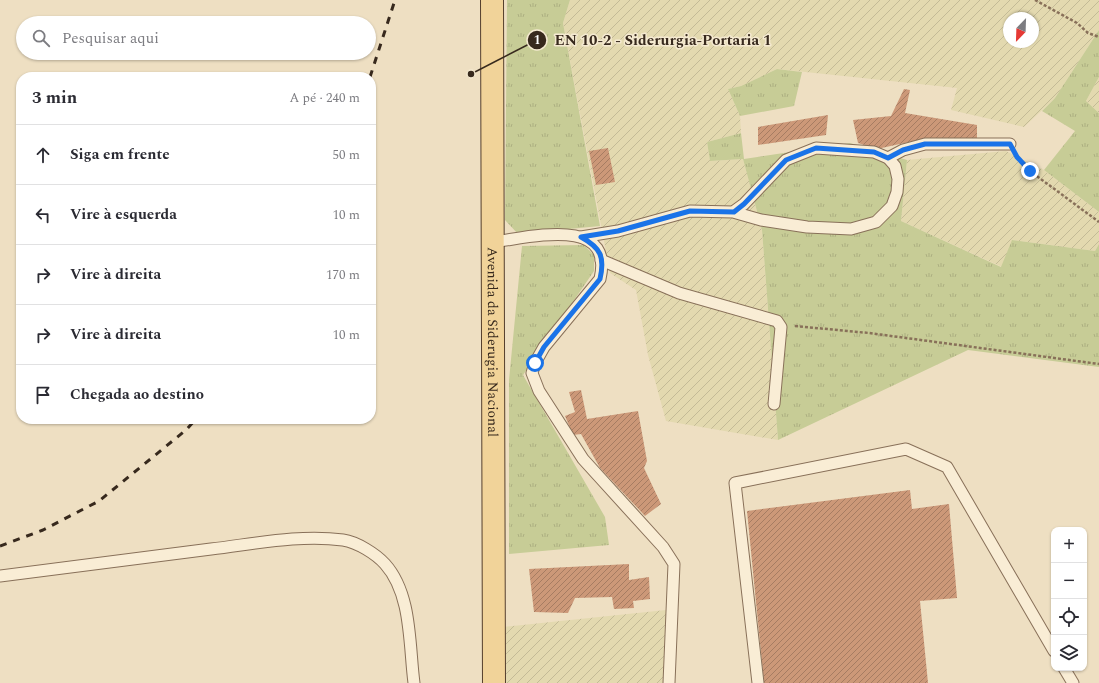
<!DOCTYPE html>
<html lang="pt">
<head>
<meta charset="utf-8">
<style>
  :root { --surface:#fff; --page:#f2f2f3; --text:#2b2b33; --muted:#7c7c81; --line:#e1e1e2 }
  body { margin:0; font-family:Spectral,serif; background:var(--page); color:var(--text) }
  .controls { position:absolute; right:12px; bottom:12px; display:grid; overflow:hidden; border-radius:8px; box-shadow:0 1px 3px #0004 }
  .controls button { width:36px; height:36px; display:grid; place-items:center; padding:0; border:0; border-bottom:1px solid var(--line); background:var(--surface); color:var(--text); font:20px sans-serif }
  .compass { position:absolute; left:1003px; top:12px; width:36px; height:36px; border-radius:50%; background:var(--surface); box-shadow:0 1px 3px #0004; rotate:203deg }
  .stop { position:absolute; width:12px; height:12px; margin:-9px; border:3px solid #1a73e8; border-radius:50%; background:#fff }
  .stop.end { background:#1a73e8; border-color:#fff; box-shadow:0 1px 4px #0008 }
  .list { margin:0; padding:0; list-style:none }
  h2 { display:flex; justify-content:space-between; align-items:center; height:52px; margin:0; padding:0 16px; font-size:17px }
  h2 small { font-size:13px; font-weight:400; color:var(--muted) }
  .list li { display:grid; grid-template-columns:26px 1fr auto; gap:12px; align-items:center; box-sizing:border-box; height:60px; padding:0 16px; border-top:1px solid var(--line) }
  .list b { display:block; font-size:15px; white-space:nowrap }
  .list em { font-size:13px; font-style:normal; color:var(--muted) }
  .icon { flex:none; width:22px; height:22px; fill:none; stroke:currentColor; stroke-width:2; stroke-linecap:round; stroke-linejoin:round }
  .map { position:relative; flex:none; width:1099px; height:683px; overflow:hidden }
  .search { position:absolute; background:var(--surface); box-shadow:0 1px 3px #0004; left:16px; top:16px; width:360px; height:44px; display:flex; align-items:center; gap:10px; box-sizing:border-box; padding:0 14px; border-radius:22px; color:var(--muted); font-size:15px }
  .panel { position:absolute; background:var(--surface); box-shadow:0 1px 3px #0004; left:16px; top:72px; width:360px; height:352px; border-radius:16px }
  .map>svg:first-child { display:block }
  .farmland { fill:url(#farmland-furrows); fill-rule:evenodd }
  .grass { fill:url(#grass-tufts) }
  .building { fill:url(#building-hatch) }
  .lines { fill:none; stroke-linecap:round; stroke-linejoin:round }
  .lane-casing { stroke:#887059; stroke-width:13 }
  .primary-casing { stroke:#553f2d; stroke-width:24 }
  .path { stroke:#887059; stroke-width:2.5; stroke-dasharray:3 2; stroke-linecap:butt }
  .lane { stroke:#f9edd5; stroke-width:11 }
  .primary { stroke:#f1d399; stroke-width:22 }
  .rail { stroke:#37291d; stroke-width:3; stroke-dasharray:7 7; stroke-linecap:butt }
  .route { stroke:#1a73e8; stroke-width:5 }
  .labels { text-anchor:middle; stroke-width:3; stroke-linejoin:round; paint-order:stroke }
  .street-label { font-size:14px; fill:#37291d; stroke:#f5ead1 }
  .leader { fill:none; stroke:#37291d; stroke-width:1.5 }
  .callout-dot { fill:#37291d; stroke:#f5ead1; stroke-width:1.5 }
  .mark-label { font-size:12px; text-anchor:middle; font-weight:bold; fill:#fff }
  .callout-label { font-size:15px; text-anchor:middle; font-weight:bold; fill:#37291d; stroke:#f5ead1; stroke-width:3; stroke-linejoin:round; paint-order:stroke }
</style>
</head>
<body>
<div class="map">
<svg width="1099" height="683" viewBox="0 0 1099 683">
  <defs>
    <pattern id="farmland-furrows" width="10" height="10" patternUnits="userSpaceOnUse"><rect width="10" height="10" fill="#e3d9af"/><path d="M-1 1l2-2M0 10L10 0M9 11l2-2" fill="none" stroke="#c3ba96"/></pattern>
    <pattern id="grass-tufts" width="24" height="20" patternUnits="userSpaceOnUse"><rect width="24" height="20" fill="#c7cc96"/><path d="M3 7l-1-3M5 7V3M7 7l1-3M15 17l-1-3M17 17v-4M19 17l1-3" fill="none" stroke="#acaf81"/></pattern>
    <pattern id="building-hatch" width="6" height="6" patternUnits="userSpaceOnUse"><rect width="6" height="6" fill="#cc9878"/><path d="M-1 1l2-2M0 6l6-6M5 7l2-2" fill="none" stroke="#a67c62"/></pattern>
  </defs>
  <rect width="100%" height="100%" fill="#eedfc2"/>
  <!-- farmland -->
  <g class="farmland">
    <path d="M570,0H1099V30L1055,98L1024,127L951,110L957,88L777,69L741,86L728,89L740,116L741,133L707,142L710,161L743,159L762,230L778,440L666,421L648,355L636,290L610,273L563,23ZM1009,18H1033V42H1009Z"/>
    <path d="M1099,77V113L1086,101Z"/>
    <path d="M1006,151L1044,170L1099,212V244L1095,251L1013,240L1002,267L901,221L907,160Z"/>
    <path d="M666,610H678L673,683H505L502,627Z"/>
  </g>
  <!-- grass -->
  <g class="grass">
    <path d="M507,0H570L563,23L600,226L518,234L505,220Z"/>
    <path d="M1099,30V77L1086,101L1099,113V212L1044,170L1075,131L1042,111L1055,98Z"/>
    <path d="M777,69L802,72L794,106L740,116L728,89L741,86Z"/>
    <path d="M741,133L744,159L850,143L907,160L901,221L1001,267L1012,240L1095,251L1099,244V367L968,350L778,440L762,230L743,159L710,161L707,142Z"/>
    <path d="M584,245L594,255V271L523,375L605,517L609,545L509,554V380L522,246Z"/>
  </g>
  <!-- building -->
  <g class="building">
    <path d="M904,89L910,90L905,113L977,125V139L909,142L877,149L858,143L853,120L891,116Z"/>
    <path d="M828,115L826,135L758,145V127Z"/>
    <path d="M608,148L615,182L596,185L589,151Z"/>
    <path d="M581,390L587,419L638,411L647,461L644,468L661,504L645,516L600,468L581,434L573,435L565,416L575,412L569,392Z"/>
    <path d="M910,490L912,509L949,504L957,598L920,601L928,683H764L747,511Z"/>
    <path d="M629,564V580L649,577L650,599L633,601L634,608L614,609L612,597L575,598L568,613L534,612L529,569Z"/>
  </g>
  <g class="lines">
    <!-- lane casing -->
    <g class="lane-casing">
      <g id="lane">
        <path d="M888,158L903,150L925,144H1010"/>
        <path d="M581,237L618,231L690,211L733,212L744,204L786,160L816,148L874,152L888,158L895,166L898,179L897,192L892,206L876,222L851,229L807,227L761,220L733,212"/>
        <path d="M493,242C528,238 615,214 600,279L544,347L535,363L532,373L539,391L583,459L663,547L674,564L669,683"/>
        <path d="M601,260L679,293L777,321L781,327L774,404"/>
        <path d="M0,576C70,567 140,558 211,549C254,544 300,534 343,540C357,542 376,554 385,564C412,594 409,645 414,683"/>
        <path d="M1064,668L1073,683"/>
        <path d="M758,683L735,483L906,449L947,467L1054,651"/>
      </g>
    </g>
    <!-- primary casing -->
    <g class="primary-casing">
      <g id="primary">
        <path id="s1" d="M492,0L494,683"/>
      </g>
    </g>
    <!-- path -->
    <g class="path">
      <path d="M1035,0L1077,23L1088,33L1099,37"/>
      <path d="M1016,155L1030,171L1099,222"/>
      <path d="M795,326L869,333L1099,364"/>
    </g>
    <!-- lane -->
    <use href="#lane" class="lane"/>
    <!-- primary -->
    <use href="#primary" class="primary"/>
    <!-- rail -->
    <g class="rail">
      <path d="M370,77L395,0"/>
      <path d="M0,546L43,530L99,501L186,430L196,419"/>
    </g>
  </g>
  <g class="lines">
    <!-- route -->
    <path class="route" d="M535,363L544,347L600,279C605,257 601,248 581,237L618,231L690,211L734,212L744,204L786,160L816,148L874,152L888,158L903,150L925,144H1010L1017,157L1030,171"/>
  </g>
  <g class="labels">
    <!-- street labels -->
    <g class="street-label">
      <text dy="5" stroke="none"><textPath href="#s1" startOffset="342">Avenida da Siderugia Nacional</textPath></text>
    </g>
  </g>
  <!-- callouts -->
  <path class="leader" d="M471 74L537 40"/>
  <g class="callout-dot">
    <circle cx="471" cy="74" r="4"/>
    <circle cx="537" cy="40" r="10"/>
  </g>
  <g class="mark-label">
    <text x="537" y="44">1</text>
  </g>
  <g class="callout-label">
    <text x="663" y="45">EN 10-2 - Siderurgia-Portaria 1</text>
  </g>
</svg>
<div class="controls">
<button>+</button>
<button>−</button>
<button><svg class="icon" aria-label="locate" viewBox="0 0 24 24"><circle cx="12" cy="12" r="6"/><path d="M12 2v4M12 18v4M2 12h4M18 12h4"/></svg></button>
<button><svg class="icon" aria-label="layers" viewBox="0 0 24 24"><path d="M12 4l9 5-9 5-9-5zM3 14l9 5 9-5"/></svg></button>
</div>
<svg class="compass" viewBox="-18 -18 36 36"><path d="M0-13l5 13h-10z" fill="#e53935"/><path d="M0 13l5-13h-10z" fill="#7c7c81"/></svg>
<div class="stop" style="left:535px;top:363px"></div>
<div class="stop end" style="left:1030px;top:171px"></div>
<div class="search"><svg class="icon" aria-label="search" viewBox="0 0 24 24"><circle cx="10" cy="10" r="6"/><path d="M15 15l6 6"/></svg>Pesquisar aqui</div>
<section class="panel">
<h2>3 min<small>A pé · 240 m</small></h2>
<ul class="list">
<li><svg class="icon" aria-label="ahead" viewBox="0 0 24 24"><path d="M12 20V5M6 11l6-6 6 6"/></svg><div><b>Siga em frente</b></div><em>50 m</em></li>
<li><svg class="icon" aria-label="left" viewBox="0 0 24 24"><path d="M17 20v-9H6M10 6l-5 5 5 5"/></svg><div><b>Vire à esquerda</b></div><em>10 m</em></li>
<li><svg class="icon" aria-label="right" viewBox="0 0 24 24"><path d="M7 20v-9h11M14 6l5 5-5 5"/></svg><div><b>Vire à direita</b></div><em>170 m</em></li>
<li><svg class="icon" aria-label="right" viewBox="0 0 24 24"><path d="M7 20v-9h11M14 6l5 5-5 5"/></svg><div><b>Vire à direita</b></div><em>10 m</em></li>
<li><svg class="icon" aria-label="arrive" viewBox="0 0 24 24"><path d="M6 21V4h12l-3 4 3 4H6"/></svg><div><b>Chegada ao destino</b></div></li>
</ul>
</section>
</div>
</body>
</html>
